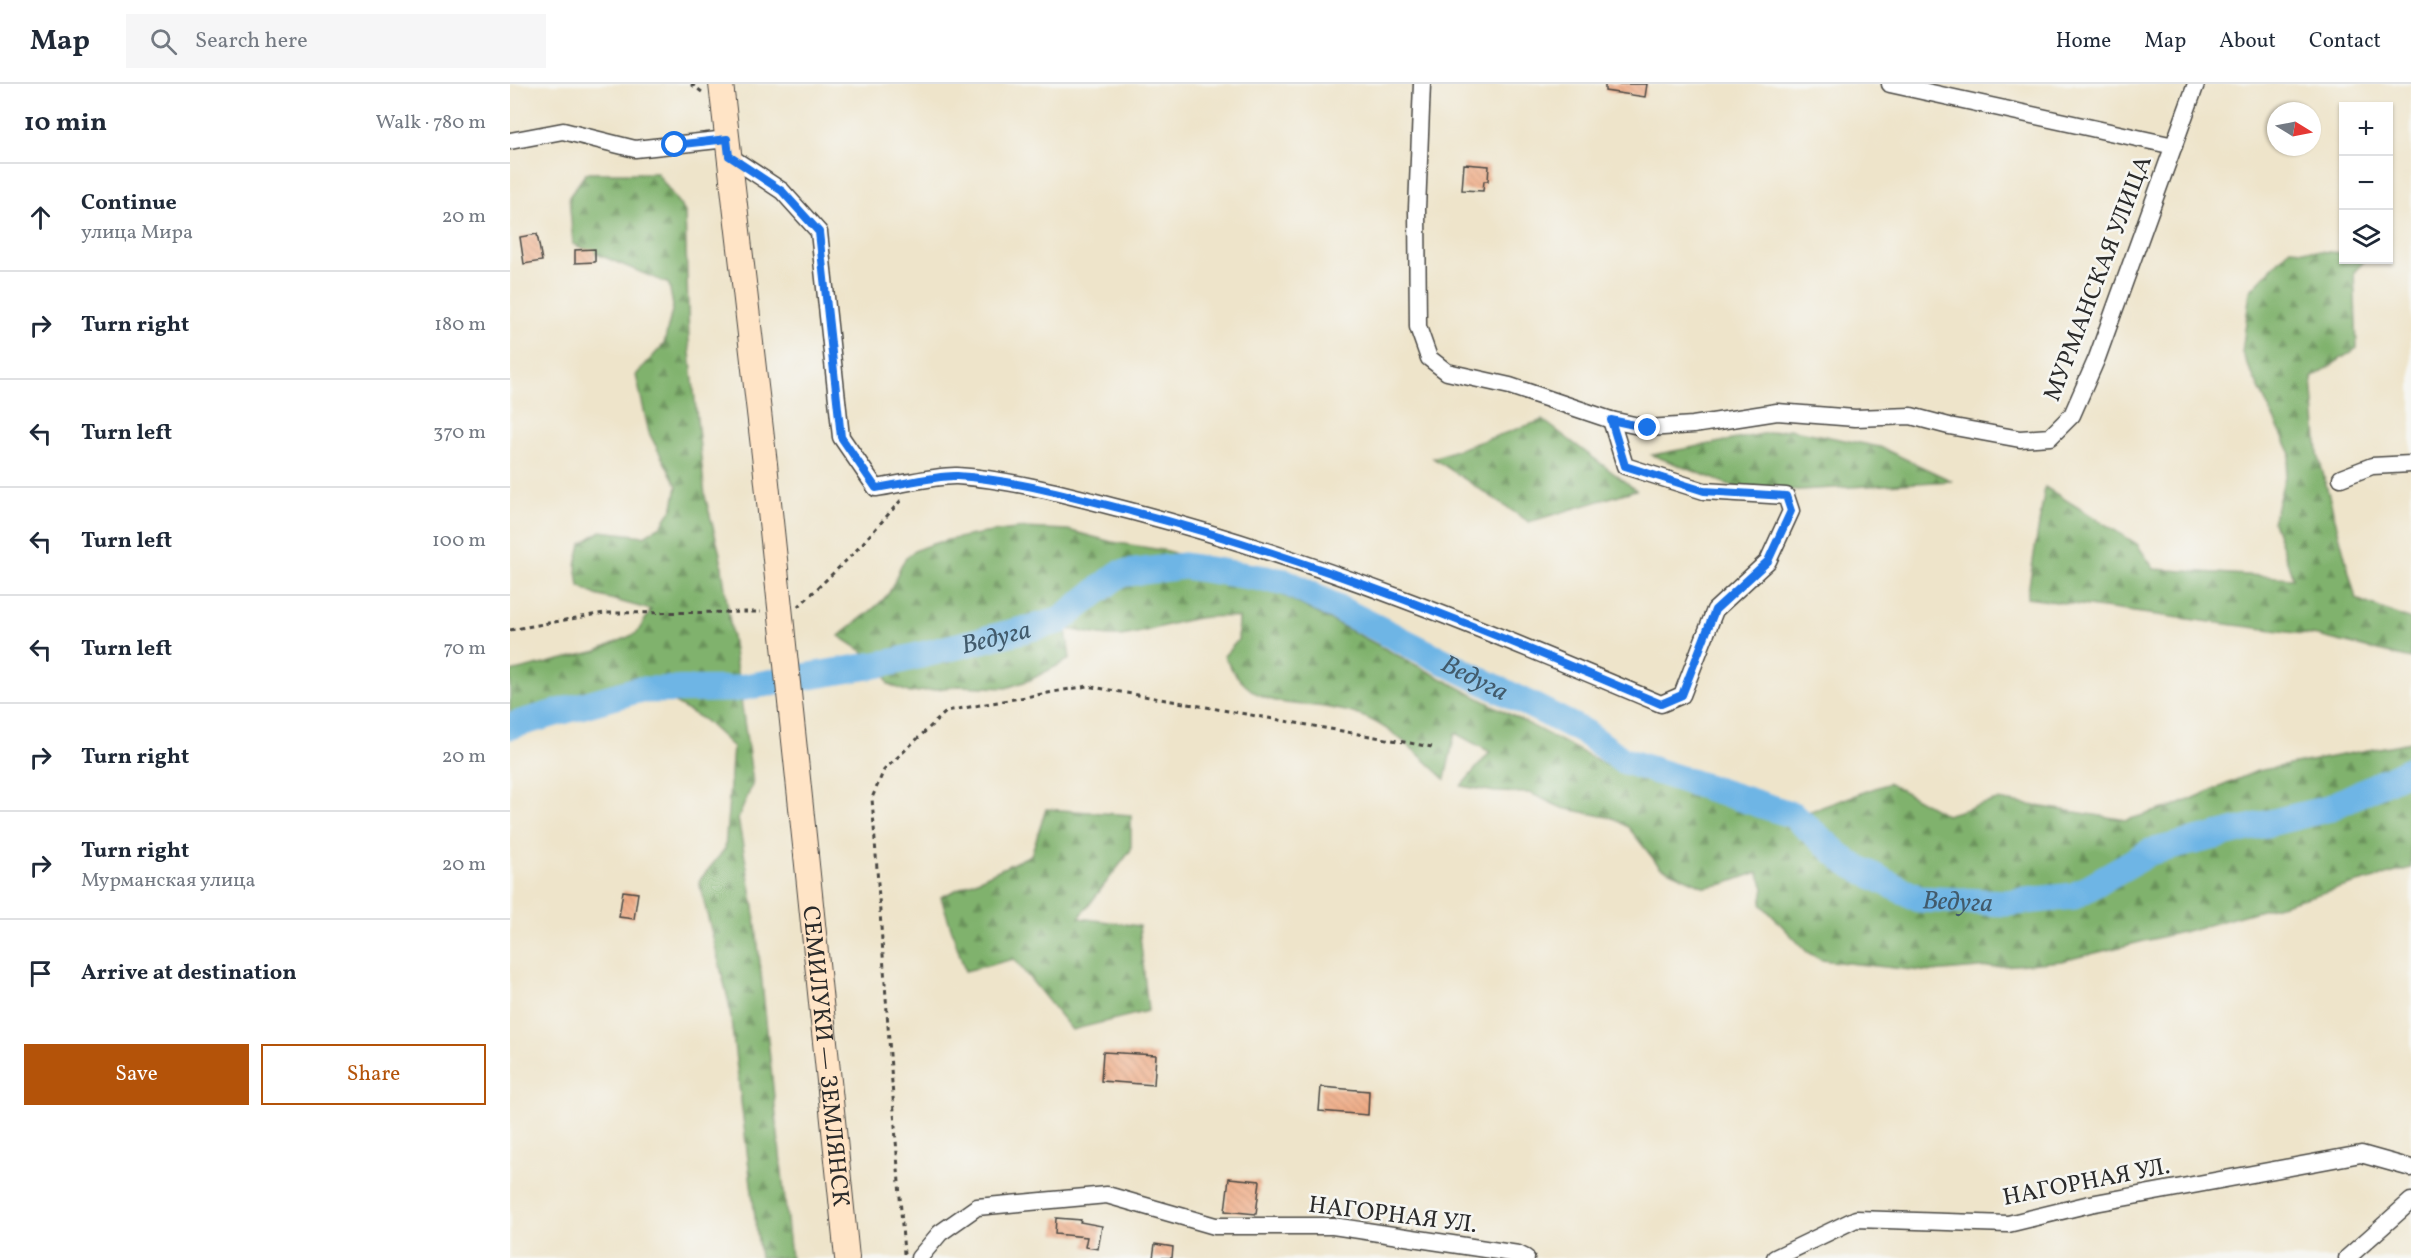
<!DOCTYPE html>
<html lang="en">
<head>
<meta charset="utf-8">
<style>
  :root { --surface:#fff; --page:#f6f6f7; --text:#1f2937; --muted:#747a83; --line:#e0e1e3; --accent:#b45309 }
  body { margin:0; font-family:Vollkorn,serif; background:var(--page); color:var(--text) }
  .controls { position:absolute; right:18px; top:18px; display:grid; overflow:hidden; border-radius:0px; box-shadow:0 2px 4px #0004 }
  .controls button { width:54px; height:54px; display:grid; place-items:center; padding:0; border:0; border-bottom:2px solid var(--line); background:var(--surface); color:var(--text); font:30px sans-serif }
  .compass { position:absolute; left:1757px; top:18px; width:54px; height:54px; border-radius:50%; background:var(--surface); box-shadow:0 2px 4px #0004; rotate:100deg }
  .stop { position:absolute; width:18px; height:18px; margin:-14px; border:4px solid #1a73e8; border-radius:50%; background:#fff }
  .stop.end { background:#1a73e8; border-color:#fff; box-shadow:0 2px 6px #0008 }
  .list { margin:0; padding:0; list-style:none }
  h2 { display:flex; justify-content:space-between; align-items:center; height:78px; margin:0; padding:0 24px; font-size:26px }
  h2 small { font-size:20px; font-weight:400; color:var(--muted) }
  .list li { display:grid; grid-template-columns:39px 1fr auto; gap:18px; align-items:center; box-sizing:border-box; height:108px; padding:0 24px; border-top:2px solid var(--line) }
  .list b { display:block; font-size:22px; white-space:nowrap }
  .list p { margin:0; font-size:20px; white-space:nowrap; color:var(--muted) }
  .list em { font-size:20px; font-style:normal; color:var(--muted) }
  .actions { display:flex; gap:12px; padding:18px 24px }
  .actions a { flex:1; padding:14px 0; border:2px solid var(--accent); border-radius:0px; text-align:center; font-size:21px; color:var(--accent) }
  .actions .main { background:var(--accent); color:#fff }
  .icon { flex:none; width:33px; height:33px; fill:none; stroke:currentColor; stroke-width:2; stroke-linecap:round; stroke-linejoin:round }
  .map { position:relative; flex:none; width:1901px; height:1174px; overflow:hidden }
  header { display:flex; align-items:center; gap:36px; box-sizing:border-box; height:84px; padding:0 30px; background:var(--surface); border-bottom:2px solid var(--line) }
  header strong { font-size:28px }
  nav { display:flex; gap:33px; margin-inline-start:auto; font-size:21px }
  .search { width:420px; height:54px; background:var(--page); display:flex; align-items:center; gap:15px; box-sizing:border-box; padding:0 21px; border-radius:0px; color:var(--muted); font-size:22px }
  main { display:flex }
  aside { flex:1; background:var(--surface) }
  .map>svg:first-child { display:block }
  .forest { fill:url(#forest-firs); stroke:#566e4c; stroke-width:1.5 }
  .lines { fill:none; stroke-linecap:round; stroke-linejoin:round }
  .river { stroke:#6eb5e5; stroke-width:27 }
  .building { fill:url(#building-back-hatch) }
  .street-casing { stroke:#484743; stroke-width:19 }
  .secondary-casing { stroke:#484743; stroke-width:26 }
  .path { stroke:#484743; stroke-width:3; stroke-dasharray:4.5 4.5; stroke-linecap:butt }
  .street { stroke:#fff; stroke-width:16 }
  .secondary { stroke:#ffe4c6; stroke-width:24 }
  .secondary-bridge-casing { stroke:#484743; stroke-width:26; stroke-linecap:butt }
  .secondary-bridge { stroke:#ffe4c6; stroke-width:24 }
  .route { stroke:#1a73e8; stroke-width:8 }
  .labels { text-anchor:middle; stroke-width:5; stroke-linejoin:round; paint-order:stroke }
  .street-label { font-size:24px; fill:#2b2b2b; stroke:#f6f6f2 }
  .water-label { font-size:26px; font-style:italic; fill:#425b6c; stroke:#f6f6f2 }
</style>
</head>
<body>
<header>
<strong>Map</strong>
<div class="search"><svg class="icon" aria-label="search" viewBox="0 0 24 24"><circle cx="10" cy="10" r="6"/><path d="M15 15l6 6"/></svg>Search here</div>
<nav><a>Home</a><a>Map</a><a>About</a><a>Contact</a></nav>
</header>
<main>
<aside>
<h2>10 min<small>Walk · 780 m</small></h2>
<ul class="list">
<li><svg class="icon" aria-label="ahead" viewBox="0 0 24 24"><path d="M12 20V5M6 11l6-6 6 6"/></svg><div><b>Continue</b><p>улица Мира</p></div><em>20 m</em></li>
<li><svg class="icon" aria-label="right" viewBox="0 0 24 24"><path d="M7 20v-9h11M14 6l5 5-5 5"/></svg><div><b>Turn right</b></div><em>180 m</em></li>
<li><svg class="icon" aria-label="left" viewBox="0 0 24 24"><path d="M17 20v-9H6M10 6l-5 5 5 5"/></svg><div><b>Turn left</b></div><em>370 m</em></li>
<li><svg class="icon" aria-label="left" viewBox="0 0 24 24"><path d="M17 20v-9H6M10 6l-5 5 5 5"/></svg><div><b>Turn left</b></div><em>100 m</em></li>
<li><svg class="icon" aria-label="left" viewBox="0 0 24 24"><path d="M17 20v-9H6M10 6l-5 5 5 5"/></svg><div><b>Turn left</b></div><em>70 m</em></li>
<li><svg class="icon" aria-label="right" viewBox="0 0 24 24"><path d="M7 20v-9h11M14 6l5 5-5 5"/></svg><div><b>Turn right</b></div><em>20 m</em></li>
<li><svg class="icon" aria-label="right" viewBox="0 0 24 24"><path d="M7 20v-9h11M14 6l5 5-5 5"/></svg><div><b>Turn right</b><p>Мурманская улица</p></div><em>20 m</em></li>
<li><svg class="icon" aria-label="arrive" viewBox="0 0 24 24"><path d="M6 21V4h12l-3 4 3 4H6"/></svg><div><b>Arrive at destination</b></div></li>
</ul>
<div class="actions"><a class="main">Save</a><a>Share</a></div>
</aside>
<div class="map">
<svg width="1901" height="1174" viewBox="0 0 1901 1174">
  <defs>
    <pattern id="forest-firs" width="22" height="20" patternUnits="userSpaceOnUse" patternTransform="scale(1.5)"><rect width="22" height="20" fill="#80b26d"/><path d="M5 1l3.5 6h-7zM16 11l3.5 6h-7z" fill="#69915a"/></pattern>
    <pattern id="building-back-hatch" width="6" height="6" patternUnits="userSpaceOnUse" patternTransform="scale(1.5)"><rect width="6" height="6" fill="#efac86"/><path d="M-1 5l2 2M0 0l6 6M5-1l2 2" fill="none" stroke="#cd9474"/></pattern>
  </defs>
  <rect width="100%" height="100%" fill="#f6f6f2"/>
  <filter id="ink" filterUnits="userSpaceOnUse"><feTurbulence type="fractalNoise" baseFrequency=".0167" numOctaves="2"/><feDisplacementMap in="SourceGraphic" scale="12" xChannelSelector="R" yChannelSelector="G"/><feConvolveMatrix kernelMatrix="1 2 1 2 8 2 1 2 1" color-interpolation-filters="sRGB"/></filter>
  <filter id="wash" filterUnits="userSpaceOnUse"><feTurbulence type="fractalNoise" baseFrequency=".008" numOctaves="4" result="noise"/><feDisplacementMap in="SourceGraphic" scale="24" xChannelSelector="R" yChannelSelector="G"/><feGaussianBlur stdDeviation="1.35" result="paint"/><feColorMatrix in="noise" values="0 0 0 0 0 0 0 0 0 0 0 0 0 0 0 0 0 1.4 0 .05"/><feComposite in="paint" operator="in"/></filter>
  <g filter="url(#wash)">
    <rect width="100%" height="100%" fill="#eee4ca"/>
    <!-- forest -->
    <g class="forest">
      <path d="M76,89H147L175,128L179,258L195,412L210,470L243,699L228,735L244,823L281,1174H250L219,919L189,797L215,765L223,663L194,636L122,594L0,632V588L87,567L127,549L141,526L86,511L69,502L66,481L71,460L91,447L134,452L151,442L163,423L167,402L139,349L126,291L154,260L163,222L159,200L63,160L59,113Z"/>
      <path d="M1780,165L1833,169L1834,176H1855L1844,188L1847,264L1802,294L1808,370L1846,515L1901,536V575L1808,552L1517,514L1535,403L1627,460L1644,485L1783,494L1763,438L1781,370L1732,269L1740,207Z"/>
      <path d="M1033,336L1126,406L1019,438L923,374Z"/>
      <path d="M1279,345L1370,363L1442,397L1240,409L1142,371Z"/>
      <path d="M513,444L558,446L602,458L658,467L767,508L1106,686L1270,738L1379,699L1436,731L1487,716L1617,736L1670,720L1747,687L1901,658V784L1684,845L1552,877L1421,888L1311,876L1297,868L1251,820L1254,804L1248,788L1214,800L1195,803L1150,783L1118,743L1103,734L1052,724L1020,709L985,708L951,702L980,668L945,649L935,695C909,671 881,641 846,630C789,611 748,637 714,572L728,556L729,534C681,527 655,546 611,552C594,554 573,547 556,545L560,575L520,596L496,604L448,602L400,609L378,600L369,578L329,552C345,537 365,527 378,510C387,498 387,481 400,470C419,455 488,447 513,444Z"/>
      <path d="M536,725L621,731V766L569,834L629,842L638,927L562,946L504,875L455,887L431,813L521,771Z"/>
    </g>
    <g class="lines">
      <!-- river -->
      <path class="river" id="s1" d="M0,642L127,606L223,605L383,578L549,537L609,490L674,482L776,498L1076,649L1112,676L1283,731L1338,779L1409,815L1496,819L1564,812L1640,768L1817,725L1901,685"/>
    </g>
    <g id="blocks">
      <!-- building -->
      <g class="building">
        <path d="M1095,0H1137L1135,13L1095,7Z"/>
        <path d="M954,80L979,82L978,97H974L973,107L952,106Z"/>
        <path d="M27,150L32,177L14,180L10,153Z"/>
        <path d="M85,165V178L65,179V166Z"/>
        <path d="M113,807L128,809L124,835L109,833Z"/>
        <path d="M593,968L646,971L644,1001L591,997Z"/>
        <path d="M811,1003L859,1007L858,1031L809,1027Z"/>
        <path d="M719,1094L750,1097L746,1130L715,1127Z"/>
        <path d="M546,1134L571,1136L570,1138L592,1142L588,1165L575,1163L577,1153L545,1150Z"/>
        <path d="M645,1160L663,1163L662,1174H643Z"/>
      </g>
    </g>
  </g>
  <g filter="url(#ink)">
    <use href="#blocks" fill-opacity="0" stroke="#484743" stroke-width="1.5"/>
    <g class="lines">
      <!-- street casing -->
      <g class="street-casing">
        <g id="street">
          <path d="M912,0L907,125L908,243L919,274L937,288L1000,302L1101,336L1138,344L1183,341L1267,328L1345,334L1401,332L1439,342L1510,355L1540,353L1562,331L1587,274L1686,0"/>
          <path d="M1380,0L1664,62"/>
          <path d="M0,57L53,47L125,65L217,55"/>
          <path d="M219,72L272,107L309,148L331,353L366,404C387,401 428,391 447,392C507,396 565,413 624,428C804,475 979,547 1151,620L1172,611L1205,526L1258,477L1281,427L1276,412L1194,407L1115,382L1101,336"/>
          <path d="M1831,394L1862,382L1901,380"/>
          <path d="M409,1174L430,1149L467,1123L597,1111L705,1142H823L1008,1170L1016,1174"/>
          <path d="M1265,1174L1346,1135L1498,1140L1580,1120L1851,1070L1901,1084"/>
          <path d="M1837,1174L1901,1117"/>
        </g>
      </g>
      <!-- secondary casing -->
      <g class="secondary-casing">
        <g id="secondary">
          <path d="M211,0L255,380"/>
          <path id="s2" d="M296,771L337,1174"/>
        </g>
      </g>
      <!-- path -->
      <g class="path">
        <path d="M181,0L192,8"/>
        <path d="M288,523L343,470L392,415"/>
        <path d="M0,546L94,529L251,528"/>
        <path d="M394,1170L362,714L374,686L437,627L577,602L922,663"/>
      </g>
      <!-- street -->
      <use href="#street" class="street"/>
      <!-- secondary -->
      <use href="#secondary" class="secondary"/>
      <!-- secondary-bridge casing -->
      <g class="secondary-bridge-casing">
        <path id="secondary-bridge" d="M255,380L296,771"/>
      </g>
      <!-- secondary-bridge -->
      <use href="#secondary-bridge" class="secondary-bridge"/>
    </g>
  </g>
  <g class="lines" filter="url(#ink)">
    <!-- route -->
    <path class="route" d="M165,61L217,55L219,72L272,107L309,148L331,353L366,404C387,401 428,391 447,392C507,396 565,413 624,428C804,475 979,547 1151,620L1172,611L1205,526L1258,477L1281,427L1276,412L1194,407L1115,382L1101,336L1138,344"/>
  </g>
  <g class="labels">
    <!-- street labels -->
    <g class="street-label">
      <text transform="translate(1587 194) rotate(-69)" y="8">МУРМАНСКАЯ УЛИЦА</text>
      <text dy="8" stroke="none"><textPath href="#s2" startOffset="202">СЕМИЛУКИ — ЗЕМЛЯНСК</textPath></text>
      <text transform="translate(1576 1097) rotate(-11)" y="8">НАГОРНАЯ УЛ.</text>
      <text transform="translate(883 1130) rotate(7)" y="8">НАГОРНАЯ УЛ.</text>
    </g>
    <!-- water labels -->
    <g class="water-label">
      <text dy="9" stroke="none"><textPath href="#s1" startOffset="496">Ведуга</textPath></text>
      <text dy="9" stroke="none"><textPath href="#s1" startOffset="1018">Ведуга</textPath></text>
      <text dy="9" stroke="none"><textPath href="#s1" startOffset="1558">Ведуга</textPath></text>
    </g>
  </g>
</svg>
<div class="controls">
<button>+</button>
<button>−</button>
<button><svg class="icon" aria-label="layers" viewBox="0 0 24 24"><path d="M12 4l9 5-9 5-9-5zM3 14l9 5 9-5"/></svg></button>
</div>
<svg class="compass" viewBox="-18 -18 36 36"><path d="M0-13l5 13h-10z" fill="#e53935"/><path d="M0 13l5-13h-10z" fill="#747a83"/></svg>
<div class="stop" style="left:165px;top:61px"></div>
<div class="stop end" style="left:1138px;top:344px"></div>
</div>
</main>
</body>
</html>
